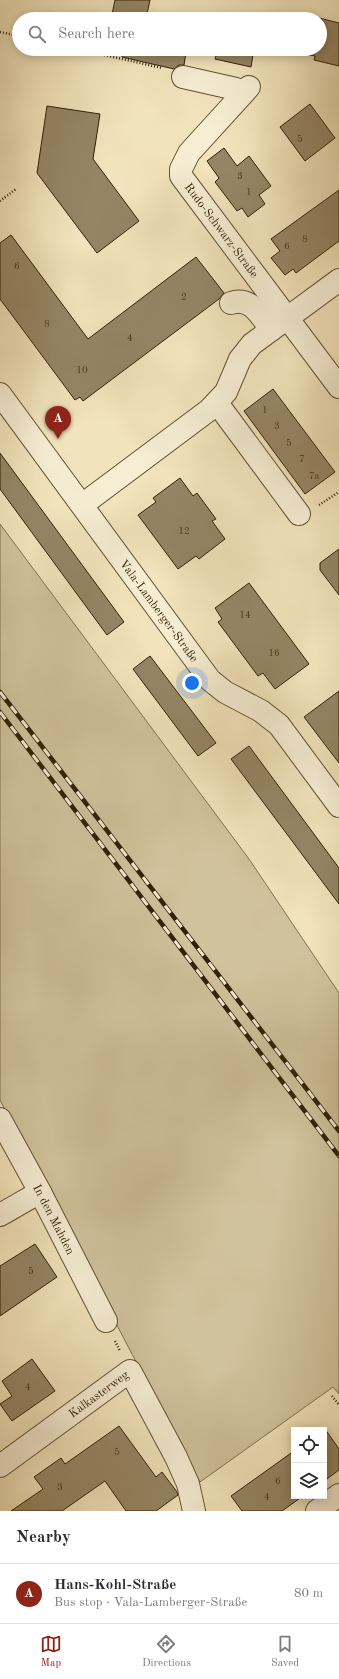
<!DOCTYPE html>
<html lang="en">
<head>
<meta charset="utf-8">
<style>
  :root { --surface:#fff; --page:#f2f2f3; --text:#2b2b33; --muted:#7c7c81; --line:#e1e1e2; --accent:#8f2418 }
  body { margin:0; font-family:"Old Standard TT",serif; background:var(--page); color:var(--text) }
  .controls { position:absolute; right:12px; bottom:12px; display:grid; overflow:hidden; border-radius:0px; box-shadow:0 2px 10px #0003 }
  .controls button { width:36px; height:36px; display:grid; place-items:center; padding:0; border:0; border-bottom:1px solid var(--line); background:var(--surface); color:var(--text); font:20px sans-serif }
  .you { position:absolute; left:192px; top:683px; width:14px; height:14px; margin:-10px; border:3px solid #fff; border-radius:50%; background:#1a73e8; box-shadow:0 0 0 6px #1a73e833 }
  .badge { display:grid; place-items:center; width:26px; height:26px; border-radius:50%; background:var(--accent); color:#fff; font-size:13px; font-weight:700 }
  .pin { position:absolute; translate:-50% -33px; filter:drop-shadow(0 1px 2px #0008) }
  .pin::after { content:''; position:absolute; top:21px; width:14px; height:12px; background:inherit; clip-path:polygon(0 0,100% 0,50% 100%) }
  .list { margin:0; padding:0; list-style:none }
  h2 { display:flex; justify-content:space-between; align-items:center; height:52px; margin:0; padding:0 16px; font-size:17px }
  h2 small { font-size:13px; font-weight:400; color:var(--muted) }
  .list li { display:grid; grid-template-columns:26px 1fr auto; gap:12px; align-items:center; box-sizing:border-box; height:60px; padding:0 16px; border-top:1px solid var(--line) }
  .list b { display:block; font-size:15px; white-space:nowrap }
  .list p { margin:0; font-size:13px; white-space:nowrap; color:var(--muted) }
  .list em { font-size:13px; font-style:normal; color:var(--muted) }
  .icon { flex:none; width:22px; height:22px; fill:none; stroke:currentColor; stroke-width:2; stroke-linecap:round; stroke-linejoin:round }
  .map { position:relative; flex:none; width:339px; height:1511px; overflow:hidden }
  .search { position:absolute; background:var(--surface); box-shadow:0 2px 10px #0003; left:12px; right:12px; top:12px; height:44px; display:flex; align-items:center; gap:10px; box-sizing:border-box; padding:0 14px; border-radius:22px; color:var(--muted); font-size:15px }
  .sheet { height:112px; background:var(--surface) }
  nav { display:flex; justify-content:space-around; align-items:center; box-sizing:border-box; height:56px; border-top:1px solid var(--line); background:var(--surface); font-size:11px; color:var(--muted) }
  nav a { display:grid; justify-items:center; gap:2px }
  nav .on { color:var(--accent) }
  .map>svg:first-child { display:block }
  .green { fill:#d0c29c; stroke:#807150 }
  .building { fill:#958564; stroke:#312005 }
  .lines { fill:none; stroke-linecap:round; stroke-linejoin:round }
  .minor-casing { stroke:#615132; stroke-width:24 }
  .path { stroke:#312005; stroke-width:2.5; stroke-dasharray:1 2; stroke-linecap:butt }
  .minor { stroke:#f6edd3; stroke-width:22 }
  .rail-casing { stroke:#312005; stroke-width:4.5 }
  .rail { stroke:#f6edd3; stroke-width:3; stroke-dasharray:9; stroke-linecap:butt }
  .labels { text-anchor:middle; stroke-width:3; stroke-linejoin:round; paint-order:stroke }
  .number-label { font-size:10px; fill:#4a391d }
  .street-label { font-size:12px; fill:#312005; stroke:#f6edd3 }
</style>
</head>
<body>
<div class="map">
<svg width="339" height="1511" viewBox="0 0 339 1511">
  <rect width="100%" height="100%" fill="#f1e3bb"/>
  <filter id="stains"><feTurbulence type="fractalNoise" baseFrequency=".005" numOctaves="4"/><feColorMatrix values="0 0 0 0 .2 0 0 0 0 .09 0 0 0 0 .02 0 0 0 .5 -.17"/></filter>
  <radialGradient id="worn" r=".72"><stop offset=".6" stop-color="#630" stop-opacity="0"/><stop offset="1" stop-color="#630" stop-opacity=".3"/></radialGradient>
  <!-- green -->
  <path class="green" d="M0,524L249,859L339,993V1394L333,1387L200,1482L173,1433L0,1100Z"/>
  <!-- building -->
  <g class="building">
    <path d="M115,0H150L146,19H111Z"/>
    <path d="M307,15L339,23V66L314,60L315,56L299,53L300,49H320V19H306Z"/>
    <path d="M123,49H170L186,53L184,65H179L174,69L122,57Z"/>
    <path d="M218,49H254L251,67L215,59Z"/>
    <path d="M310,104L335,138L305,161L280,127Z"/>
    <path d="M47,106L100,114L93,159L139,221L97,253L37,173Z"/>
    <path d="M224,148L237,166L249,156L271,186L259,195L265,204L248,217L242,208L237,211L215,182L219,178L207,161Z"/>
    <path d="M339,190V241L296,273L293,269L285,275L271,258L280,251L271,239Z"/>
    <path d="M11,235L88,339L196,257L224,293L219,299L83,401L80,397L75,400L0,299V243Z"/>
    <path d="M273,389L335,472L305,494L244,411Z"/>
    <path d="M0,453L124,622L107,635L0,489Z"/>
    <path d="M180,478L193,496L197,493L216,519L212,521L225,539L199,559L196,556L178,569L138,515L156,502L153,498Z"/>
    <path d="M339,549V595L320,570V563Z"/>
    <path d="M249,583L309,664L275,689L263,673L258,676L218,622L222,619L215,608Z"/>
    <path d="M150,656L216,743L198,756L133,669Z"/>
    <path d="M339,691V763L304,717Z"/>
    <path d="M249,746L339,868V904L231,759Z"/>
    <path d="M35,1244L57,1277L0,1316V1266Z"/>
    <path d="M32,1359L55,1391L12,1421L0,1404L12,1396L2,1381Z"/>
    <path d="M119,1426L156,1477L162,1472L177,1492L178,1495L156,1511H126L105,1481L62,1511H11L43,1489L34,1477L61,1458L65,1464Z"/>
    <path d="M325,1429L339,1449V1470L324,1481Z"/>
    <path d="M294,1451V1496H303L282,1511H242L231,1496Z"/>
  </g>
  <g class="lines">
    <!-- minor casing -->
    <g class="minor-casing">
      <g id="minor">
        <path d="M183,77L236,89L242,94"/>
        <path id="s1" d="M249,87L189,153L181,169V176L339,387"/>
        <path d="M231,303C251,296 261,316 271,330"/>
        <path id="s2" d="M0,394L210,680L225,692L261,711L279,725L339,806"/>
        <path d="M217,403L299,514"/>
        <path d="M82,505L209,410L226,392L240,359L252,344L339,280"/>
        <path id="s3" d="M0,1119L40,1192L106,1321"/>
        <path d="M0,1215L40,1192"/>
        <path id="s4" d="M0,1466L130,1371L176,1457L188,1484L194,1511"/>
        <path d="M317,1511L339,1495"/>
      </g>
    </g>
    <!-- path -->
    <g class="path">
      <path d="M0,32L19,36"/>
      <path d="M78,49L162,68"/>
      <path d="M0,201L16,189"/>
      <path d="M319,505L339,492"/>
      <path d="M115,1341L120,1351"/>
      <path d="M332,1396L339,1405"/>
    </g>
    <!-- minor -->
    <use href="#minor" class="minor"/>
    <!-- rail casing -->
    <g class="rail-casing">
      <g id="rail">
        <path d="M0,692L339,1131"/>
        <path d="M0,712L339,1156"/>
      </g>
    </g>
    <!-- rail -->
    <use href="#rail" class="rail"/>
  </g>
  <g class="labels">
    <!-- number labels -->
    <g class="number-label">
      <text x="300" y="142">5</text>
      <text x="240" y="179">3</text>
      <text x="249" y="195">1</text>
      <text x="305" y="242">8</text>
      <text x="287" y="249">6</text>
      <text x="17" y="269">6</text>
      <text x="184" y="300">2</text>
      <text x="47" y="327">8</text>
      <text x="130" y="341">4</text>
      <text x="82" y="373">10</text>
      <text x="265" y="413">1</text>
      <text x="277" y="429">3</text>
      <text x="289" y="446">5</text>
      <text x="302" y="462">7</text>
      <text x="314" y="479">7a</text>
      <text x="184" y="534">12</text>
      <text x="245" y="618">14</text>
      <text x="274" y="656">16</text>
      <text x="31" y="1274">5</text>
      <text x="28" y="1390">4</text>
      <text x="117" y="1455">5</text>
      <text x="278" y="1484">6</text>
      <text x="60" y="1490">3</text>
      <text x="267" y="1500">4</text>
    </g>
    <!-- street labels -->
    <g class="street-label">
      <text dy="4" stroke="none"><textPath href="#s1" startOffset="182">Rudo-Schwarz-Straße</textPath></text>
      <text dy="4" stroke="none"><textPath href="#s2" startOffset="269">Vala-Lamberger-Straße</textPath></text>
      <text dy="4" stroke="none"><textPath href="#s3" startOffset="114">In den Mahden</textPath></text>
      <text dy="4" stroke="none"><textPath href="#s4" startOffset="122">Kalkasterweg</textPath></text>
    </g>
  </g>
  <rect width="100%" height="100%" filter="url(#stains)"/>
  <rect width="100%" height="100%" fill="url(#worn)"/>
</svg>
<div class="controls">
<button><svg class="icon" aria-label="locate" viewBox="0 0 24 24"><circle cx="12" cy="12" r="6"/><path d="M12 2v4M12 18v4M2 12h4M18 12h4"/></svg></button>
<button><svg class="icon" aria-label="layers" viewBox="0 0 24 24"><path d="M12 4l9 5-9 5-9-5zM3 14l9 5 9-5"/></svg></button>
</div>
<div class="you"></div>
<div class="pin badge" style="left:58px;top:439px">A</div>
<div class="search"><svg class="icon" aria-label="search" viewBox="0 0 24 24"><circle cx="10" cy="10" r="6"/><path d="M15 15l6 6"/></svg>Search here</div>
</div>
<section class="sheet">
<h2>Nearby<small></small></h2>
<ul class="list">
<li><span class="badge">A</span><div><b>Hans-Kohl-Straße</b><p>Bus stop · Vala-Lamberger-Straße</p></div><em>80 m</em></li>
</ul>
</section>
<nav>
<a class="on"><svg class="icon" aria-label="map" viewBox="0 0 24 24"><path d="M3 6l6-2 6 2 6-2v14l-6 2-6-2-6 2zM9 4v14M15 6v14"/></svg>Map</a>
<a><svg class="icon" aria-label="directions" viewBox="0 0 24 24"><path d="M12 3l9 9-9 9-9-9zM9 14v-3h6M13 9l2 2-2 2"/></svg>Directions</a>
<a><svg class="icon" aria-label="saved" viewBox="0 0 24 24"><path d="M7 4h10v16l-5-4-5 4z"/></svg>Saved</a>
</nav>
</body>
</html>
